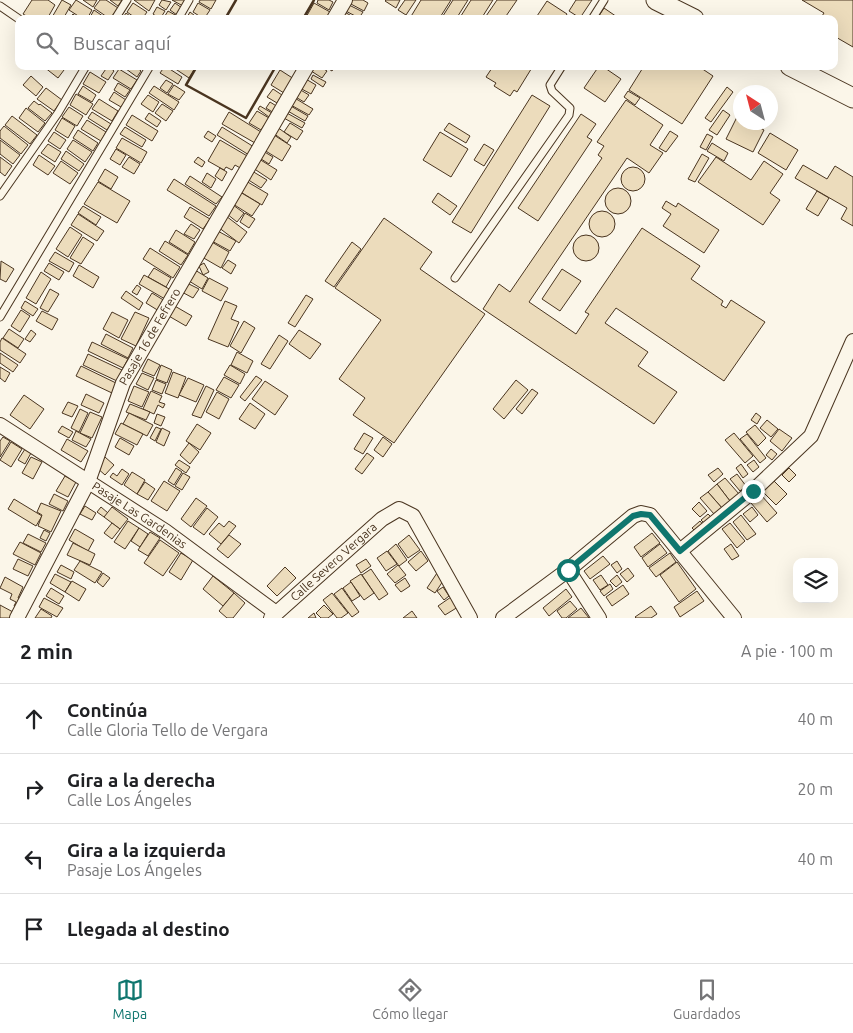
<!DOCTYPE html>
<html lang="es">
<head>
<meta charset="utf-8">
<style>
  :root { --surface:#fff; --page:#f2f2f2; --text:#202124; --muted:#757577; --line:#e0e0e0; --accent:#0f766e }
  body { margin:0; font-family:Ubuntu,sans-serif; background:var(--page); color:var(--text) }
  .controls { position:absolute; right:15px; bottom:15px; display:grid; overflow:hidden; border-radius:10px; box-shadow:0 5px 20px #0002 }
  .controls button { width:45px; height:45px; display:grid; place-items:center; padding:0; border:0; border-bottom:1px solid var(--line); background:var(--surface); color:var(--text); font:25px sans-serif }
  .compass { position:absolute; left:733px; top:85px; width:45px; height:45px; border-radius:50%; background:var(--surface); box-shadow:0 5px 20px #0002; rotate:324deg }
  .stop { position:absolute; width:15px; height:15px; margin:-11px; border:4px solid #0f766e; border-radius:50%; background:#fff }
  .stop.end { background:#0f766e; border-color:#fff; box-shadow:0 1px 5px #0008 }
  .list { margin:0; padding:0; list-style:none }
  h2 { display:flex; justify-content:space-between; align-items:center; height:65px; margin:0; padding:0 20px; font-size:21px }
  h2 small { font-size:16px; font-weight:400; color:var(--muted) }
  .list li { display:grid; grid-template-columns:32px 1fr auto; gap:15px; align-items:center; box-sizing:border-box; height:70px; padding:0 20px; border-top:1px solid var(--line) }
  .list b { display:block; font-size:19px; white-space:nowrap }
  .list p { margin:0; font-size:16px; white-space:nowrap; color:var(--muted) }
  .list em { font-size:16px; font-style:normal; color:var(--muted) }
  .icon { flex:none; width:28px; height:28px; fill:none; stroke:currentColor; stroke-width:2; stroke-linecap:round; stroke-linejoin:round }
  .map { position:relative; flex:none; width:853px; height:618px; overflow:hidden }
  .search { position:absolute; background:var(--surface); box-shadow:0 5px 20px #0002; left:15px; right:15px; top:15px; height:55px; display:flex; align-items:center; gap:12px; box-sizing:border-box; padding:0 18px; border-radius:10px; color:var(--muted); font-size:19px }
  .sheet { height:345px; background:var(--surface) }
  nav { display:flex; justify-content:space-around; align-items:center; box-sizing:border-box; height:70px; border-top:1px solid var(--line); background:var(--surface); font-size:14px; color:var(--muted) }
  nav a { display:grid; justify-items:center; gap:2px }
  nav .on { color:var(--accent) }
  .map>svg:first-child { display:block }
  .building { fill:#ecdcbc; stroke:#4a3520 }
  .lines { fill:none; stroke-linecap:round; stroke-linejoin:round }
  .lane-casing { stroke:#4a3520; stroke-width:9 }
  .street-casing { stroke:#4a3520; stroke-width:16 }
  .secondary-casing { stroke:#4a3520; stroke-width:21 }
  .lane { stroke:#fbf6e9; stroke-width:7 }
  .street { stroke:#fbf6e9; stroke-width:14 }
  .secondary { stroke:#fbf6e9; stroke-width:19 }
  .wall { stroke:#4a3520; stroke-width:2.5 }
  .route { stroke:#0f766e; stroke-width:6 }
  .labels { text-anchor:middle; stroke-width:4; stroke-linejoin:round; paint-order:stroke }
  .street-label { font-size:12px; fill:#4a3520; stroke:#fbf6e9 }
</style>
</head>
<body>
<div class="map">
<svg width="853" height="618" viewBox="0 0 853 618">
  <rect width="100%" height="100%" fill="#fbf6e9"/>
  <!-- building -->
  <g class="building">
    <path d="M32,0H48L55,5L47,19H32L23,14Z"/>
    <path d="M62,0L71,5L63,19H51Z"/>
    <path d="M76,0L92,10L87,19H83L69,10Z"/>
    <path d="M83,0H97L93,7Z"/>
    <path d="M100,0H106L118,8L110,19L94,8Z"/>
    <path d="M110,0H122L118,6Z"/>
    <path d="M134,0H155L149,11Z"/>
    <path d="M162,0L171,2L166,10L159,5Z"/>
    <path d="M172,0H186L183,6Z"/>
    <path d="M200,0H216L211,9L199,2Z"/>
    <path d="M318,0H329L333,2L329,10L317,3Z"/>
    <path d="M350,0H363L368,3L364,11L349,3Z"/>
    <path d="M386,0H400L396,8L385,1Z"/>
    <path d="M405,0H416L406,15L398,10Z"/>
    <path d="M421,0H451L439,19H411L410,18Z"/>
    <path d="M453,0H468L456,19H441Z"/>
    <path d="M471,0H493L481,19H459Z"/>
    <path d="M497,0H517L504,19H484Z"/>
    <path d="M576,0H592L580,18L569,11Z"/>
    <path d="M802,0H853V47L834,36V19H820L824,13Z"/>
    <path d="M547,1L567,14L564,19H535Z"/>
    <path d="M133,3L147,12L142,19H137L127,12Z"/>
    <path d="M175,3L182,8L177,15L170,10Z"/>
    <path d="M198,3L210,10L204,19L193,12Z"/>
    <path d="M314,3L330,12L326,19H305Z"/>
    <path d="M345,3L363,12L359,18L342,9Z"/>
    <path d="M157,7L165,11L160,19L153,14Z"/>
    <path d="M604,8L620,19H597Z"/>
    <path d="M94,10L107,19H89Z"/>
    <path d="M341,10L357,19H343L338,16Z"/>
    <path d="M168,11L177,16L176,19H163Z"/>
    <path d="M190,12L199,19H186Z"/>
    <path d="M126,13L134,19H122Z"/>
    <path d="M73,14L79,19H69Z"/>
    <path d="M45,66H67L58,78L44,67Z"/>
    <path d="M108,66L114,71L108,80L101,76Z"/>
    <path d="M122,66H135L141,71L137,77Z"/>
    <path d="M165,66L182,77L178,84L160,73Z"/>
    <path d="M171,66H189L194,70L189,78Z"/>
    <path d="M310,66H319L327,71L322,78L308,69Z"/>
    <path d="M324,66H335L332,71Z"/>
    <path d="M533,66L517,92L514,90L510,96L494,86L496,83L486,77L492,68L490,66Z"/>
    <path d="M599,66H602L621,79L605,102L584,88Z"/>
    <path d="M644,66H698L713,76L682,124L629,90Z"/>
    <path d="M119,69L137,80L131,89L113,78Z"/>
    <path d="M280,70L294,79L284,93L271,85Z"/>
    <path d="M90,72L106,82L99,93L83,84Z"/>
    <path d="M313,75L326,82L323,87L311,79Z"/>
    <path d="M31,76L43,87L36,96L23,85Z"/>
    <path d="M304,78L316,85L311,94L298,87Z"/>
    <path d="M166,80L173,84L167,93L160,88Z"/>
    <path d="M118,83L130,90L125,97L114,90Z"/>
    <path d="M174,85L185,92L179,100L168,94Z"/>
    <path d="M83,86L96,95L92,102L78,94Z"/>
    <path d="M154,86L179,102L174,110L149,93Z"/>
    <path d="M727,87L733,92L711,122L705,118Z"/>
    <path d="M46,88L62,100L54,111L37,99Z"/>
    <path d="M273,89L282,95L277,103L267,97Z"/>
    <path d="M299,89L309,95L304,102L294,96Z"/>
    <path d="M628,91L640,98L635,105L624,97Z"/>
    <path d="M114,92L126,100L121,107L109,100Z"/>
    <path d="M76,94L93,104L86,115L70,105Z"/>
    <path d="M148,95L159,102L153,112L141,104Z"/>
    <path d="M532,95L550,106L471,233L452,222Z"/>
    <path d="M293,97L313,109L309,115L289,104Z"/>
    <path d="M99,99L118,111L112,121L92,109Z"/>
    <path d="M626,100L663,125L650,145L663,153L649,173L627,158L529,302L576,334L589,314L585,312L642,228L700,266L691,279L723,301L721,305L726,308L731,300L765,322L724,381L616,308L605,323L648,352L638,366L677,392L654,424L483,309L499,284L510,292L602,158L598,155L604,146L597,142Z"/>
    <path d="M34,101L39,105L40,104L52,113L45,121L28,108Z"/>
    <path d="M270,102L278,107L274,113L266,108Z"/>
    <path d="M162,104L173,111L166,121L155,113Z"/>
    <path d="M289,105L308,116L305,121L286,110Z"/>
    <path d="M260,106L272,113L269,117L258,109Z"/>
    <path d="M69,107L83,116L77,126L62,117Z"/>
    <path d="M26,108L45,123L38,132L19,118Z"/>
    <path d="M723,110L730,115L717,135L709,130Z"/>
    <path d="M257,111L269,118L261,130L249,123Z"/>
    <path d="M92,112L111,124L107,130L88,118Z"/>
    <path d="M229,112L261,132L255,143L222,124Z"/>
    <path d="M285,112L305,123L302,128L282,117Z"/>
    <path d="M149,113L161,121L157,127L145,119Z"/>
    <path d="M581,114L596,124L587,137L592,140L538,221L518,208Z"/>
    <path d="M132,115L158,131L152,141L126,125Z"/>
    <path d="M12,116L37,135L30,144L5,125Z"/>
    <path d="M737,117L740,118V122H749L764,130L753,152L726,139Z"/>
    <path d="M62,118L75,126L68,138L55,130Z"/>
    <path d="M87,120L106,132L101,141L81,129Z"/>
    <path d="M290,123L303,131L297,140L284,132Z"/>
    <path d="M449,123L470,136L466,143L444,130Z"/>
    <path d="M4,126L28,145L21,154L0,138V131Z"/>
    <path d="M125,127L146,140L142,147L120,134Z"/>
    <path d="M222,127L254,147L249,155L217,135Z"/>
    <path d="M277,127L291,137L287,143L273,133Z"/>
    <path d="M78,130L98,143L93,151L73,138Z"/>
    <path d="M208,131L216,136L212,142L204,137Z"/>
    <path d="M670,131L678,136L666,152L659,148Z"/>
    <path d="M54,132L66,140L60,149L48,141Z"/>
    <path d="M440,132L468,149L451,177L423,160Z"/>
    <path d="M770,133L798,150L786,170L758,153Z"/>
    <path d="M707,134L713,137L706,150L700,147Z"/>
    <path d="M274,135L291,146L282,161L264,150Z"/>
    <path d="M122,138L147,152L141,163L116,148Z"/>
    <path d="M0,140L20,155L13,164L0,154Z"/>
    <path d="M73,140L92,152L85,162L67,149Z"/>
    <path d="M220,140L249,157L242,169L235,165L232,170L226,167L224,170L208,161Z"/>
    <path d="M712,143L728,153L724,161L707,151Z"/>
    <path d="M48,144L61,152L55,162L41,153Z"/>
    <path d="M484,144L494,150L484,166L474,160Z"/>
    <path d="M116,149L126,155L120,165L110,159Z"/>
    <path d="M66,151L84,164L79,171L61,159Z"/>
    <path d="M263,151L273,157L269,164L258,157Z"/>
    <path d="M702,154L709,158L695,182L688,179Z"/>
    <path d="M39,155L55,166L48,175L33,165Z"/>
    <path d="M0,157L12,166L5,176L0,172Z"/>
    <path d="M129,157L140,164L134,174L122,167Z"/>
    <path d="M198,157L205,162L202,167L194,162Z"/>
    <path d="M716,157L751,180L764,161L783,174L770,193L780,200L763,225L698,182Z"/>
    <path d="M259,159L277,170L271,180L253,168Z"/>
    <path d="M61,161L78,173L70,184L53,173Z"/>
    <path d="M803,165L827,179L835,166L853,177V226L841,219L847,208L795,178Z"/>
    <circle cx="633" cy="179" r="12"/>
    <path d="M220,168L227,172L222,181L215,176Z"/>
    <path d="M105,169L118,177L111,189L98,181Z"/>
    <path d="M252,171L267,180L261,188L247,179Z"/>
    <path d="M207,173L216,179L211,188L202,182Z"/>
    <path d="M190,176L222,197L216,204L185,184Z"/>
    <path d="M174,179L216,206L209,216L167,190Z"/>
    <path d="M246,181L268,194L262,205L239,191Z"/>
    <path d="M98,182L130,201L117,223L84,204Z"/>
    <circle cx="618" cy="201" r="13"/>
    <path d="M817,191L829,198L818,216L806,209Z"/>
    <path d="M240,192L260,204L252,216L233,204Z"/>
    <path d="M438,193L457,206L450,215L432,202Z"/>
    <path d="M666,201L676,207L678,203L719,230L704,253L663,226L671,214L662,208Z"/>
    <path d="M233,205L244,213L237,222L227,214Z"/>
    <path d="M83,206L101,217L96,225L78,213Z"/>
    <path d="M190,207L210,219L203,229L184,217Z"/>
    <circle cx="602" cy="224" r="13"/>
    <path d="M245,213L255,219L249,228L240,222Z"/>
    <path d="M78,214L104,231L97,241L71,225Z"/>
    <path d="M226,216L247,232L239,243L218,227Z"/>
    <path d="M384,218L432,252L420,269L485,314L394,443L353,415L365,398L339,379L381,320L335,288Z"/>
    <path d="M191,224L200,230L194,239L184,234Z"/>
    <path d="M70,227L82,235L68,257L56,249Z"/>
    <path d="M176,230L195,242L188,254L169,242Z"/>
    <path d="M216,230L236,241L230,251L210,240Z"/>
    <circle cx="586" cy="248" r="13"/>
    <path d="M83,237L94,244L81,264L70,258Z"/>
    <path d="M165,241L188,255L181,265L159,251Z"/>
    <path d="M210,241L229,252L221,268L202,257Z"/>
    <path d="M352,242L361,249L334,287L325,281Z"/>
    <path d="M150,248L180,267L173,278L143,259Z"/>
    <path d="M55,252L74,263L69,272L49,261Z"/>
    <path d="M228,260L236,265L231,274L222,268Z"/>
    <path d="M1,261L14,269L6,282L0,279Z"/>
    <path d="M49,263L64,272L59,280L44,271Z"/>
    <path d="M204,263L209,272L203,275L199,266Z"/>
    <path d="M79,265L99,277L93,288L73,276Z"/>
    <path d="M154,268L171,278L166,287L148,277Z"/>
    <path d="M562,269L581,281L560,311L542,299Z"/>
    <path d="M195,270L208,278L202,289L189,281Z"/>
    <path d="M41,272L51,279L36,304L26,298Z"/>
    <path d="M144,275L171,290L165,299L139,284Z"/>
    <path d="M209,278L228,288L221,301L202,291Z"/>
    <path d="M185,282L199,289L193,298L180,291Z"/>
    <path d="M137,285L141,288L137,295L132,292Z"/>
    <path d="M50,289L59,294L48,312L40,308Z"/>
    <path d="M126,291L143,303L139,310L121,298Z"/>
    <path d="M152,293L165,301L159,311L146,303Z"/>
    <path d="M306,295L313,299L295,327L288,323Z"/>
    <path d="M25,301L38,309L33,316L21,308Z"/>
    <path d="M225,301L237,306L231,319L239,322L228,347L208,339Z"/>
    <path d="M173,305L192,316L186,326L167,315Z"/>
    <path d="M21,310L30,316L20,332L11,326Z"/>
    <path d="M42,311L58,319L52,330L36,321Z"/>
    <path d="M112,312L128,320L119,338L103,329Z"/>
    <path d="M135,312L149,318L136,346L121,339Z"/>
    <path d="M244,321L255,328L241,353L230,346Z"/>
    <path d="M9,329L24,339L18,348L3,338Z"/>
    <path d="M31,330L36,334L30,342L25,339Z"/>
    <path d="M299,330L321,344L310,359L289,344Z"/>
    <path d="M106,334L133,348L128,358L101,344Z"/>
    <path d="M279,335L288,341L270,369L261,364Z"/>
    <path d="M2,338L26,354L20,363L0,350V342Z"/>
    <path d="M92,342L128,359L123,368L88,351Z"/>
    <path d="M237,352L253,361L247,373L231,365Z"/>
    <path d="M0,353L18,365L13,372L0,363Z"/>
    <path d="M88,354L122,370L117,381L83,365Z"/>
    <path d="M148,359L160,365L154,376L142,371Z"/>
    <path d="M161,365L172,370L167,383L156,379Z"/>
    <path d="M230,365L245,374L240,384L224,375Z"/>
    <path d="M81,366L116,383L112,393L76,376Z"/>
    <path d="M0,367L10,373L5,382L0,378Z"/>
    <path d="M173,372L186,377L178,398L165,393Z"/>
    <path d="M142,373L154,378L148,390L136,384Z"/>
    <path d="M256,376L262,380L245,401L240,397Z"/>
    <path d="M224,377L239,385L231,398L216,390Z"/>
    <path d="M188,378L204,385L196,402L179,395Z"/>
    <path d="M156,380L166,384L162,394L152,390Z"/>
    <path d="M516,380L528,390L504,419L493,409Z"/>
    <path d="M265,381L288,396L275,415L252,399Z"/>
    <path d="M134,386L149,392L142,407L128,401Z"/>
    <path d="M206,386L214,390L201,418L192,415Z"/>
    <path d="M532,389L538,393L522,414L516,409Z"/>
    <path d="M151,391L162,396L159,402L165,404L163,408L158,405L154,414L143,409Z"/>
    <path d="M217,392L229,399L219,419L206,412Z"/>
    <path d="M86,394L104,403L99,413L81,405Z"/>
    <path d="M24,395L44,409L30,429L10,415Z"/>
    <path d="M68,402L78,406L72,417L62,413Z"/>
    <path d="M250,403L265,414L255,429L239,419Z"/>
    <path d="M130,404L150,412L146,420L126,412Z"/>
    <path d="M80,409L88,413L79,432L71,428Z"/>
    <path d="M90,412L102,417L92,438L80,433Z"/>
    <path d="M129,413L153,425L147,436L123,424Z"/>
    <path d="M756,413L761,417L757,424L751,420Z"/>
    <path d="M157,414L165,417L161,426L154,423Z"/>
    <path d="M767,420L778,429L771,437L760,428Z"/>
    <path d="M121,423L143,434L137,445L115,434Z"/>
    <path d="M197,424L211,433L200,450L186,441Z"/>
    <path d="M755,425L766,438L758,446L746,432Z"/>
    <path d="M62,426L73,432L69,438L58,432Z"/>
    <path d="M156,427L161,429L155,441L150,438Z"/>
    <path d="M162,428L170,432L164,446L156,442Z"/>
    <path d="M779,429L792,438L782,451L770,441Z"/>
    <path d="M76,431L91,439L86,447L72,440Z"/>
    <path d="M364,433L373,438L363,454L354,449Z"/>
    <path d="M734,433L753,456L745,463L725,440Z"/>
    <path d="M747,434L766,458L760,463L740,439Z"/>
    <path d="M3,437L10,441L0,457V441Z"/>
    <path d="M383,437L392,444L383,457L374,450Z"/>
    <path d="M120,438L134,446L129,455L115,447Z"/>
    <path d="M67,439L88,451L81,462L61,450Z"/>
    <path d="M11,442L22,449L11,467L0,460Z"/>
    <path d="M189,443L199,452L190,464L180,455Z"/>
    <path d="M25,449L31,453L25,464L18,460Z"/>
    <path d="M771,449L777,454L772,460L766,455Z"/>
    <path d="M367,453L374,458L362,474L355,469Z"/>
    <path d="M31,457L42,462L33,479L22,473Z"/>
    <path d="M105,457L114,465L105,475L96,467Z"/>
    <path d="M179,460L190,467L186,473L175,465Z"/>
    <path d="M754,460L759,467L753,472L747,465Z"/>
    <path d="M741,464L748,474L743,478L736,468Z"/>
    <path d="M176,468L182,472L174,485L168,481Z"/>
    <path d="M718,468L723,474L714,482L708,475Z"/>
    <path d="M789,468L796,475L789,482L782,475Z"/>
    <path d="M122,469L129,474L122,485L110,477L113,473L117,476Z"/>
    <path d="M132,472L145,480L137,494L124,485Z"/>
    <path d="M183,473L190,477L182,490L175,486Z"/>
    <path d="M737,474L746,486L740,491L730,479Z"/>
    <path d="M65,476L76,482L68,497L56,491Z"/>
    <path d="M725,478L739,494L730,501L717,484Z"/>
    <path d="M773,480L787,494L776,505L762,491Z"/>
    <path d="M164,481L180,491L167,511L151,501Z"/>
    <path d="M145,482L155,489L148,500L137,494Z"/>
    <path d="M717,484L730,501L722,508L708,492Z"/>
    <path d="M708,492L722,508L714,514L700,498Z"/>
    <path d="M54,494L68,501L63,511L49,504Z"/>
    <path d="M761,495L777,513L767,522L751,503Z"/>
    <path d="M196,498L207,506L191,527L181,519Z"/>
    <path d="M14,499L42,516L36,526L8,509Z"/>
    <path d="M699,502L707,511L700,517L692,509Z"/>
    <path d="M41,503L61,511L51,532L38,526L42,515L37,512Z"/>
    <path d="M85,506L96,513L92,520L80,514Z"/>
    <path d="M101,507L108,513L104,517L97,512Z"/>
    <path d="M112,507L128,519L120,529L104,517Z"/>
    <path d="M752,507L758,515L750,522L743,514Z"/>
    <path d="M207,508L218,517L204,535L193,527Z"/>
    <path d="M708,514L713,519L707,526L701,520Z"/>
    <path d="M741,515L756,534L747,540L733,522Z"/>
    <path d="M128,521L139,528L125,549L114,542Z"/>
    <path d="M229,521L236,526L221,544L209,534L219,523L224,527Z"/>
    <path d="M700,521L705,527L698,534L692,528Z"/>
    <path d="M112,523L120,529L112,539L104,533Z"/>
    <path d="M730,523L745,541L737,548L722,529Z"/>
    <path d="M139,528L148,534L140,547L131,541Z"/>
    <path d="M75,529L94,540L88,551L69,540Z"/>
    <path d="M44,530L50,533L46,541L40,538Z"/>
    <path d="M150,532L160,538L148,556L138,550Z"/>
    <path d="M652,533L660,543L641,557L634,547Z"/>
    <path d="M28,534L46,543L41,552L23,543Z"/>
    <path d="M229,535L241,544L228,558L217,549Z"/>
    <path d="M409,535L420,550L408,558L398,544Z"/>
    <path d="M160,540L179,553L163,576L144,563Z"/>
    <path d="M20,542L41,553L35,565L13,554Z"/>
    <path d="M73,543L95,554L90,565L67,555Z"/>
    <path d="M396,544L407,560L399,566L388,551Z"/>
    <path d="M660,544L667,553L648,567L642,558Z"/>
    <path d="M731,544L739,556L732,560L724,549Z"/>
    <path d="M387,551L397,564L386,571L377,558Z"/>
    <path d="M421,551L428,561L416,571L408,562Z"/>
    <path d="M181,553L193,560L181,580L169,572Z"/>
    <path d="M670,553L676,562L656,577L649,568Z"/>
    <path d="M603,556L610,564L590,579L584,571Z"/>
    <path d="M18,559L33,566L28,576L13,569Z"/>
    <path d="M366,559L371,566L361,573L356,565Z"/>
    <path d="M80,561L102,572L95,583L74,570Z"/>
    <path d="M617,561L622,569L617,573L611,565Z"/>
    <path d="M677,562L696,589L679,602L660,575Z"/>
    <path d="M61,565L74,572L71,579L57,572Z"/>
    <path d="M398,565L406,575L395,583L387,574Z"/>
    <path d="M285,567L296,578L277,596L267,586Z"/>
    <path d="M628,568L634,576L627,582L620,574Z"/>
    <path d="M371,569L388,594L379,600L362,575Z"/>
    <path d="M103,573L110,578L103,587L97,582Z"/>
    <path d="M437,573L445,578L435,593L427,588Z"/>
    <path d="M55,574L71,582L65,592L50,583Z"/>
    <path d="M361,574L374,593L364,600L350,581Z"/>
    <path d="M601,575L608,585L600,590L593,580Z"/>
    <path d="M617,575L622,582L616,587L610,581Z"/>
    <path d="M213,576L234,593L223,606L203,589Z"/>
    <path d="M5,577L23,587L18,598L23,600L18,608L14,606L16,602L10,599L12,594L0,588Z"/>
    <path d="M405,578L410,586L401,592L395,585Z"/>
    <path d="M72,581L86,589L79,601L65,592Z"/>
    <path d="M351,582L360,596L352,601L343,588Z"/>
    <path d="M610,584L613,589L604,596L600,591Z"/>
    <path d="M623,585L629,594L612,606L606,597Z"/>
    <path d="M443,587L449,596L444,600L437,591Z"/>
    <path d="M51,588L64,596L59,604L46,596Z"/>
    <path d="M342,588L359,612L352,617L334,594Z"/>
    <path d="M566,589L572,597L549,616L543,608Z"/>
    <path d="M697,591L704,601L680,617L674,607Z"/>
    <path d="M234,593L245,603L233,618H227L219,611Z"/>
    <path d="M332,593L348,613L341,618H337L323,600Z"/>
    <path d="M451,597L458,607L445,615L438,606Z"/>
    <path d="M44,598L63,608L57,617L39,607Z"/>
    <path d="M570,601L577,609L566,618H562L557,611Z"/>
    <path d="M0,605L13,612L10,618H0Z"/>
    <path d="M324,605L333,614L328,618H321L316,613Z"/>
    <path d="M651,606L657,614L651,618H636L635,617Z"/>
    <path d="M581,608L589,618H568Z"/>
    <path d="M41,609L52,616L51,618H35Z"/>
    <path d="M412,611L417,618H403Z"/>
    <path d="M314,613L316,618H308Z"/>
  </g>
  <g class="lines">
    <!-- lane casing -->
    <g class="lane-casing">
      <g id="lane">
        <path d="M0,6L19,19"/>
        <path d="M115,19L127,0"/>
        <path d="M178,19L189,0"/>
        <path d="M592,19L604,0"/>
        <path d="M0,196L58,113L86,66"/>
        <path d="M455,278L569,115L570,108L552,91L550,85L562,66"/>
        <path d="M0,317L150,66"/>
      </g>
    </g>
    <!-- street casing -->
    <g class="street-casing">
      <g id="street">
        <path d="M334,19L345,0"/>
        <path id="s1" d="M0,425L165,531L276,613"/>
        <path d="M680,551L753,491L811,436L853,341"/>
        <path d="M568,570L599,618"/>
        <path id="s2" d="M17,618L88,482L123,383L307,66"/>
        <path id="s3" d="M271,618L382,519L399,509L413,516L470,618"/>
        <path d="M503,618L568,570L633,516L641,513L650,515L734,618"/>
      </g>
    </g>
    <!-- secondary casing -->
    <g class="secondary-casing">
      <g id="secondary">
        <path d="M656,0L694,19"/>
        <path d="M790,66L853,98"/>
      </g>
    </g>
    <!-- lane -->
    <use href="#lane" class="lane"/>
    <!-- street -->
    <use href="#street" class="street"/>
    <!-- secondary -->
    <use href="#secondary" class="secondary"/>
    <!-- wall -->
    <g class="wall">
      <path d="M225,19L236,0"/>
      <path d="M303,19L314,0"/>
      <path d="M197,66L186,85L246,118L276,66"/>
    </g>
  </g>
  <g class="lines">
    <!-- route -->
    <path class="route" d="M568,570L633,516L641,514L650,515L680,551L753,491"/>
  </g>
  <g class="labels">
    <!-- street labels -->
    <g class="street-label">
      <text dy="4" stroke="none"><textPath href="#s2" startOffset="312">Pasaje 16 de Fefrero</textPath></text>
      <text dy="4" stroke="none"><textPath href="#s1" startOffset="166">Pasaje Las Gardenias</textPath></text>
      <text dy="4" stroke="none"><textPath href="#s3" startOffset="84">Calle Severo Vergara</textPath></text>
    </g>
  </g>
</svg>
<div class="controls">
<button><svg class="icon" aria-label="layers" viewBox="0 0 24 24"><path d="M12 4l9 5-9 5-9-5zM3 14l9 5 9-5"/></svg></button>
</div>
<svg class="compass" viewBox="-18 -18 36 36"><path d="M0-13l5 13h-10z" fill="#e53935"/><path d="M0 13l5-13h-10z" fill="#757577"/></svg>
<div class="stop" style="left:568px;top:570px"></div>
<div class="stop end" style="left:753px;top:491px"></div>
<div class="search"><svg class="icon" aria-label="search" viewBox="0 0 24 24"><circle cx="10" cy="10" r="6"/><path d="M15 15l6 6"/></svg>Buscar aquí</div>
</div>
<section class="sheet">
<h2>2 min<small>A pie · 100 m</small></h2>
<ul class="list">
<li><svg class="icon" aria-label="ahead" viewBox="0 0 24 24"><path d="M12 20V5M6 11l6-6 6 6"/></svg><div><b>Continúa</b><p>Calle Gloria Tello de Vergara</p></div><em>40 m</em></li>
<li><svg class="icon" aria-label="right" viewBox="0 0 24 24"><path d="M7 20v-9h11M14 6l5 5-5 5"/></svg><div><b>Gira a la derecha</b><p>Calle Los Ángeles</p></div><em>20 m</em></li>
<li><svg class="icon" aria-label="left" viewBox="0 0 24 24"><path d="M17 20v-9H6M10 6l-5 5 5 5"/></svg><div><b>Gira a la izquierda</b><p>Pasaje Los Ángeles</p></div><em>40 m</em></li>
<li><svg class="icon" aria-label="arrive" viewBox="0 0 24 24"><path d="M6 21V4h12l-3 4 3 4H6"/></svg><div><b>Llegada al destino</b></div></li>
</ul>
</section>
<nav>
<a class="on"><svg class="icon" aria-label="map" viewBox="0 0 24 24"><path d="M3 6l6-2 6 2 6-2v14l-6 2-6-2-6 2zM9 4v14M15 6v14"/></svg>Mapa</a>
<a><svg class="icon" aria-label="directions" viewBox="0 0 24 24"><path d="M12 3l9 9-9 9-9-9zM9 14v-3h6M13 9l2 2-2 2"/></svg>Cómo llegar</a>
<a><svg class="icon" aria-label="saved" viewBox="0 0 24 24"><path d="M7 4h10v16l-5-4-5 4z"/></svg>Guardados</a>
</nav>
</body>
</html>
